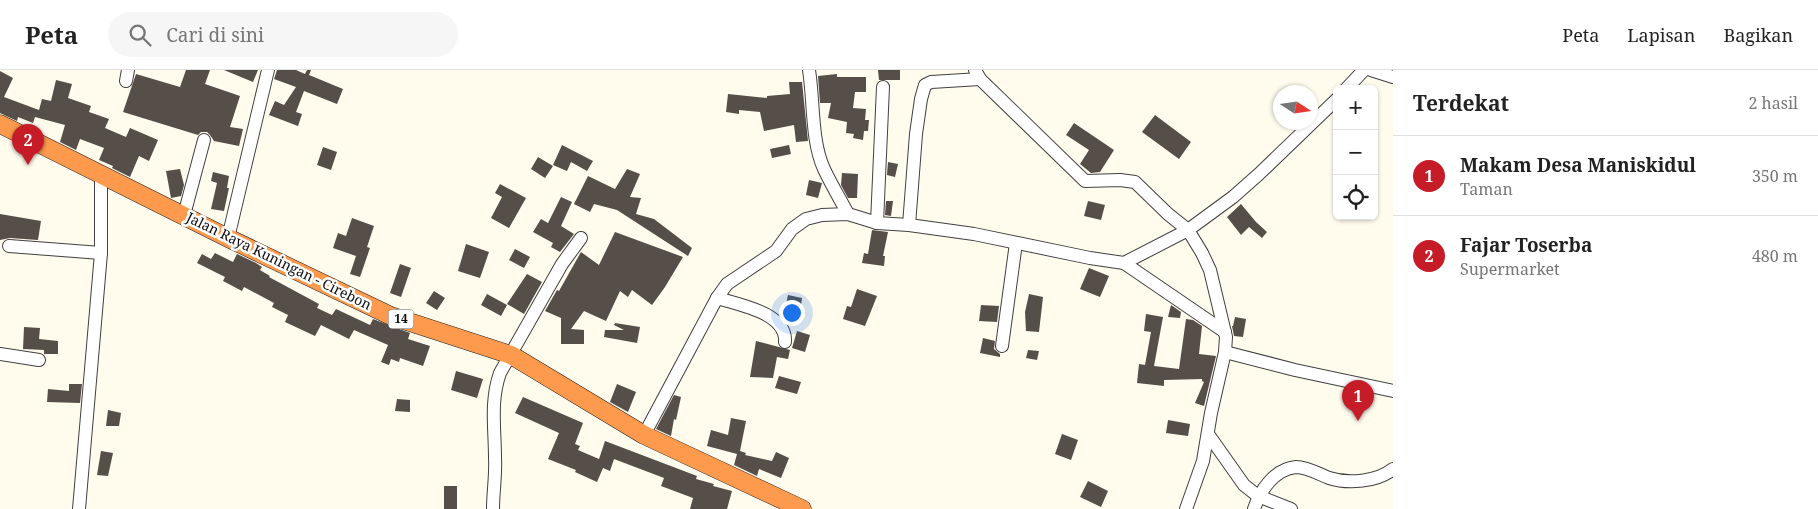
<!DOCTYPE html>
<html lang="id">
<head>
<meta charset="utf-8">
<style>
  :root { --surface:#fff; --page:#f6f6f6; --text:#222; --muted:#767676; --line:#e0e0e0; --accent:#c61c28 }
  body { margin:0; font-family:"Noto Serif",serif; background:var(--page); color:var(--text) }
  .controls { position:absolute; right:15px; top:15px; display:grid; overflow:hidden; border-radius:8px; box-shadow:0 1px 4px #0004 }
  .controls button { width:45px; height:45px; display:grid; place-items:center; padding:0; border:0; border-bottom:1px solid var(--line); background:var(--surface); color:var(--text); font:25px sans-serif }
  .compass { position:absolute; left:1273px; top:15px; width:45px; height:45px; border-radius:50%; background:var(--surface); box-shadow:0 1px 4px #0004; rotate:102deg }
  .you { position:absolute; left:791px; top:242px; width:18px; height:18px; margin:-12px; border:4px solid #fff; border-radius:50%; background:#1a73e8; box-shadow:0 0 0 8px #1a73e833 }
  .badge { display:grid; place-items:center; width:32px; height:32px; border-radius:50%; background:var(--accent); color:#fff; font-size:16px; font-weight:700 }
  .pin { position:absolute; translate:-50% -41px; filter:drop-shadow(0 1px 2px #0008) }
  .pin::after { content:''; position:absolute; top:26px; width:18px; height:15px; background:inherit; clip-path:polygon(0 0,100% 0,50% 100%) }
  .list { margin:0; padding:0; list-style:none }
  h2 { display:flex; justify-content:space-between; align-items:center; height:65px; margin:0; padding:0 20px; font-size:21px }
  h2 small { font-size:16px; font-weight:400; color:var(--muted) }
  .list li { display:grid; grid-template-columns:32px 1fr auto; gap:15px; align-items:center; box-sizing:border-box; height:80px; padding:0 20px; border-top:1px solid var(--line) }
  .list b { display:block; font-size:19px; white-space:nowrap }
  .list p { margin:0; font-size:16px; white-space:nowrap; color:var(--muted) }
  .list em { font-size:16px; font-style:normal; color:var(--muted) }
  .icon { flex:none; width:28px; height:28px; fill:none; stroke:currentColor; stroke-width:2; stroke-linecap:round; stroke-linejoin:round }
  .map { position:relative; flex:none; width:1393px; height:439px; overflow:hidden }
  header { display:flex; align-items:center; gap:30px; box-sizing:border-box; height:70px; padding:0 25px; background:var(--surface); border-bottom:1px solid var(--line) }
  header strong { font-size:24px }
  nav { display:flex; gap:28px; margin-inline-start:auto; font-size:18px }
  .search { width:350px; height:45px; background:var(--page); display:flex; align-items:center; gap:12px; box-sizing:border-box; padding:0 18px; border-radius:28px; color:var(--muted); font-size:19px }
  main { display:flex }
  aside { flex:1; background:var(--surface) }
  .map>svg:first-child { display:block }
  .building { fill:#564e49 }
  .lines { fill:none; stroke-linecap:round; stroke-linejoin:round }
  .minor-casing { stroke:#404040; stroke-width:14 }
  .highway-casing { stroke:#1e1e1e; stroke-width:19 }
  .minor { stroke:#fff; stroke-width:12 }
  .highway { stroke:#fd9a4d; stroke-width:18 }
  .labels { text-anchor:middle; stroke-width:5; stroke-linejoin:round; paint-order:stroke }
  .shield { fill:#fff; stroke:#565656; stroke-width:1 }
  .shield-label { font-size:12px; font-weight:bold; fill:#0d0d0d }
  .street-label { font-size:14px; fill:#0d0d0d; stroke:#fff }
</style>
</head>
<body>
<header>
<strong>Peta</strong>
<div class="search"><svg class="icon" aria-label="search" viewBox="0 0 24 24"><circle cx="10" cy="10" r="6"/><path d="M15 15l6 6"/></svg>Cari di sini</div>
<nav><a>Peta</a><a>Lapisan</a><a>Bagikan</a></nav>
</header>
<main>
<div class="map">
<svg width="1393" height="439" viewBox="0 0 1393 439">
  <rect width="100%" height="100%" fill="#fffbed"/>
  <!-- building -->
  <g class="building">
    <path d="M186,0H210L205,14L240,26L230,57L243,59L239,76L214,71L210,65L207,62H201L198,65L123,42L136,4L180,17Z"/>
    <path d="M224,0H258L253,12Z"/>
    <path d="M277,0H296L305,4L307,0H311L309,5L343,19L337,34L304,21L296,42L302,44L298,56L269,45L275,31L284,35L296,17L274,9Z"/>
    <path d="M878,0H900V10H879Z"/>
    <path d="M0,1L13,8L4,27L39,40L42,29L51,31L56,10L72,14L68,28L91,36L89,42L109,49L105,58L126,67L130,58L158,70L149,91L139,86L130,107L112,98L113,96L99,90L104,78L80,69L76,80L60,72L65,55L35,47L33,53L18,47L17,51L0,43Z"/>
    <path d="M837,4V7H866V22H855L853,38L866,39L865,50H869L868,61H864L863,70L853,68L854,64L846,63L847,52L828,48L831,33H820L818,6Z"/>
    <path d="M789,12H802L808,71L796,72L794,55L764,61L760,42L739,40V44L726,42L728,24L767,28V26L790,24Z"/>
    <path d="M1155,45L1191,72L1179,89L1142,62Z"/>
    <path d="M1074,53L1114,80L1100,102L1091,103L1080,94L1089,80L1066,65Z"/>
    <path d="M562,75L593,91L587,101L571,92L567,101L553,95Z"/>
    <path d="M789,75L791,84L772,88L770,79Z"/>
    <path d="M323,77L337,82L331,100L317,95Z"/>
    <path d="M538,87L553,96L545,108L531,99Z"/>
    <path d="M888,92L898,94L895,107L887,105Z"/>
    <path d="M180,99L184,115L181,126L171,128L166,101Z"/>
    <path d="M627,99L640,104L630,127L641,128L636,144L654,149L692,178L688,186L617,140L594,134L590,142L574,134L588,106L615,119Z"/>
    <path d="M213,102L229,106L227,118H229L224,141L211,139L217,113L211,111Z"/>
    <path d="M842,103L858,104L857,128H848L841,115Z"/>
    <path d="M809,110L822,113L818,128L806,125Z"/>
    <path d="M500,114L526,128L509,158L491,148L502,127L495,123Z"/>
    <path d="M561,127L572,132L561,156L574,164L560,182L551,177L553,173L533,162L541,149L548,153Z"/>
    <path d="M886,131H893L891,146L885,145Z"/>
    <path d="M1088,131L1105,135L1101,150L1084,146Z"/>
    <path d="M1241,134L1256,152L1267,162L1262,168L1249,157L1241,165L1227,147Z"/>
    <path d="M0,144L41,151L38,170L10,168L0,170Z"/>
    <path d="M352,148L374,156L367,177L370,178L360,207L350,204L356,186L333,178L338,163L346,166Z"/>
    <path d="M872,160L888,162L883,186H885L884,196L862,193L864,183L868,184Z"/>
    <path d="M615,162L683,187L665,217L652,235L632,220L628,227L620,221L606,251L584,241L571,259L584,260V274H561V248L545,241L557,220L559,221L581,182L599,195Z"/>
    <path d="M466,174L489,182L480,208L458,201Z"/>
    <path d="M515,179L530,187L524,198L509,190Z"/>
    <path d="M215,183L233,192L237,184L256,193L262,197L260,200L270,206L269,207L319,234L317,238L332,245L336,239L370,255L373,249L410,263L408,269L430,276L423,296L400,288L399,292L391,289L389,295L381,292L388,275L354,260L349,269L321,255L315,266L285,252L288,245L272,237L274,233L244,217L242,221L223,211L225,207L197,193L202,184L211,189Z"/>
    <path d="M400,194L411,198L401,227L390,223Z"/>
    <path d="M1089,198L1109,206L1100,227L1080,219Z"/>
    <path d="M527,204L542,212L524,244L507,234Z"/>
    <path d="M857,219L877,226L865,256L843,249L847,236L851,237Z"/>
    <path d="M434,221L445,228L437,240L426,233Z"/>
    <path d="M487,224L507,235L501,246L481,235Z"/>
    <path d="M1029,224L1043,227L1039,262L1026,261L1025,242Z"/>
    <path d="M788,225L802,228L800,244L784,243Z"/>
    <path d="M981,235L999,236L997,252L979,251Z"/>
    <path d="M1171,235L1181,242L1180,248L1168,247Z"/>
    <path d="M1146,244L1163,247L1154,296L1179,299L1186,249L1193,250L1202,256L1199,284L1216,286L1204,336L1195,333L1204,312L1202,311V309L1164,310V316L1137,313L1139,294L1145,295L1151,262L1144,261Z"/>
    <path d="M1235,247L1246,249L1243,267L1234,266L1232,256H1233Z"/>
    <path d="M615,253L640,257L637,273L604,267L605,260H624L614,255Z"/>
    <path d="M24,257L40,258L39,269L58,271V284H44V280L23,279Z"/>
    <path d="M797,261L810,265L805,282L792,278Z"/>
    <path d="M983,268L995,271L994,279L1000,284V287L980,283Z"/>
    <path d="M756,271L790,280L788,289L777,287L773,308L750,307Z"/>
    <path d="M1028,280L1039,281L1037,290L1026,288Z"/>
    <path d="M456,301L483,309L477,328L451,320Z"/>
    <path d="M779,306L801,312L797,324L775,318Z"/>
    <path d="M69,314H82L80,333L47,332L48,319L69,321Z"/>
    <path d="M617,314L636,322L628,342L610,332Z"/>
    <path d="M674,325L681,327L676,350L674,349L671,366L656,359Z"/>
    <path d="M523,327L583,353L575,374L580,376L578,380L599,389L605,371L697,406L696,409L714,414L713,416L732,421L727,439H690L693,428L661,416L664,408L614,389L610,401L603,398L597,412L575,402L576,400L548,389L559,363L515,343Z"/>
    <path d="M397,329L410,330V342L395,341Z"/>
    <path d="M108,340L121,343L119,356H106Z"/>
    <path d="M731,348L746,351L740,381L746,383L745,385L772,391L776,382L789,388L781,408L759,399L757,406L734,395L737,384L707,376L711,360L728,365Z"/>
    <path d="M1168,350L1190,354L1188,366L1166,363Z"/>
    <path d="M1062,364L1078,370L1071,390L1055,384Z"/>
    <path d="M101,381L113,383L108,406L97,405Z"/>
    <path d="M1088,411L1108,421L1101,437L1080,427Z"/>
    <rect x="444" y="416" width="13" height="23"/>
  </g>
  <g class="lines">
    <!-- minor casing -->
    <g class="minor-casing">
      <g id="minor">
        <path d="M809,0C814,31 811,71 824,99C831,114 840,129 848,144"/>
        <path d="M975,0L980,9L1085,111L1120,110L1135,112L1168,144L1188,160L1124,193"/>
        <path d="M1371,0L1393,7"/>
        <path d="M126,11L128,0"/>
        <path d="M1346,19L1364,0"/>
        <path d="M184,145L204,70"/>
        <path d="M877,153L883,17"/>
        <path d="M909,155L916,64L921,29L925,15L931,12L980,9"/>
        <path d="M228,168L268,0"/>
        <path d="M9,176L101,183"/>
        <path d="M717,228C740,235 787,243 785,272"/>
        <path d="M1002,276L1016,173"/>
        <path d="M1225,282L1295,300L1393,321"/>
        <path d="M0,284L39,290"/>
        <path d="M1208,364L1244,415L1258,426L1291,439"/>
        <path d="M644,365L717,228L727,214L776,181L792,159L806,149L822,145L848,144L877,153L909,155L974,164L1090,188L1124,193L1225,262"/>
        <path d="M79,439L101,183V104"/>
        <path d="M493,439C493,422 496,405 495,388C495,359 490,331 500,303L562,194L581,168"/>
        <path d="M1186,439L1203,391L1211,343L1225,282L1226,267L1210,200L1202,183L1188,160L1233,127L1259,104L1337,29"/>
        <path d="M1254,439C1260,421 1274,399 1296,397C1307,397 1319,404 1329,408C1348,414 1377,412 1393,399"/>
      </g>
    </g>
    <!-- highway casing -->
    <g class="highway-casing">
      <path id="highway" d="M0,54L228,168L391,246L511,285L644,365L802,439"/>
    </g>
    <!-- minor -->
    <use href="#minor" class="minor"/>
    <!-- highway -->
    <use href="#highway" class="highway"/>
  </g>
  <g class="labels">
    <!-- shield labels -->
    <rect class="shield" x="388.5" y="239.5" width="25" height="19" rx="4"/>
    <g class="shield-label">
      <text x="401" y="253">14</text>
    </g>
    <!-- street labels -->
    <g class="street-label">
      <text transform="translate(279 191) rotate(26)" y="5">Jalan Raya Kuningan - Cirebon</text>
    </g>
  </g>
</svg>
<div class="controls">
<button>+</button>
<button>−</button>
<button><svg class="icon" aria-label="locate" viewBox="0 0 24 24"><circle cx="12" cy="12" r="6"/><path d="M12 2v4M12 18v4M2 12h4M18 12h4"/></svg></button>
</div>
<svg class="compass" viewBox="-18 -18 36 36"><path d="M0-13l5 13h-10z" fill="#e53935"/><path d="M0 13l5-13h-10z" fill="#767676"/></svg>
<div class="you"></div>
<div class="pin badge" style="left:1358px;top:351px">1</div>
<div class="pin badge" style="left:28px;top:95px">2</div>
</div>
<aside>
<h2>Terdekat<small>2 hasil</small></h2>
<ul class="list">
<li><span class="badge">1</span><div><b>Makam Desa Maniskidul</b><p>Taman</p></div><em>350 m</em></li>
<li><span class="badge">2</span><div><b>Fajar Toserba</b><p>Supermarket</p></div><em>480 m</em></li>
</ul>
</aside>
</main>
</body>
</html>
